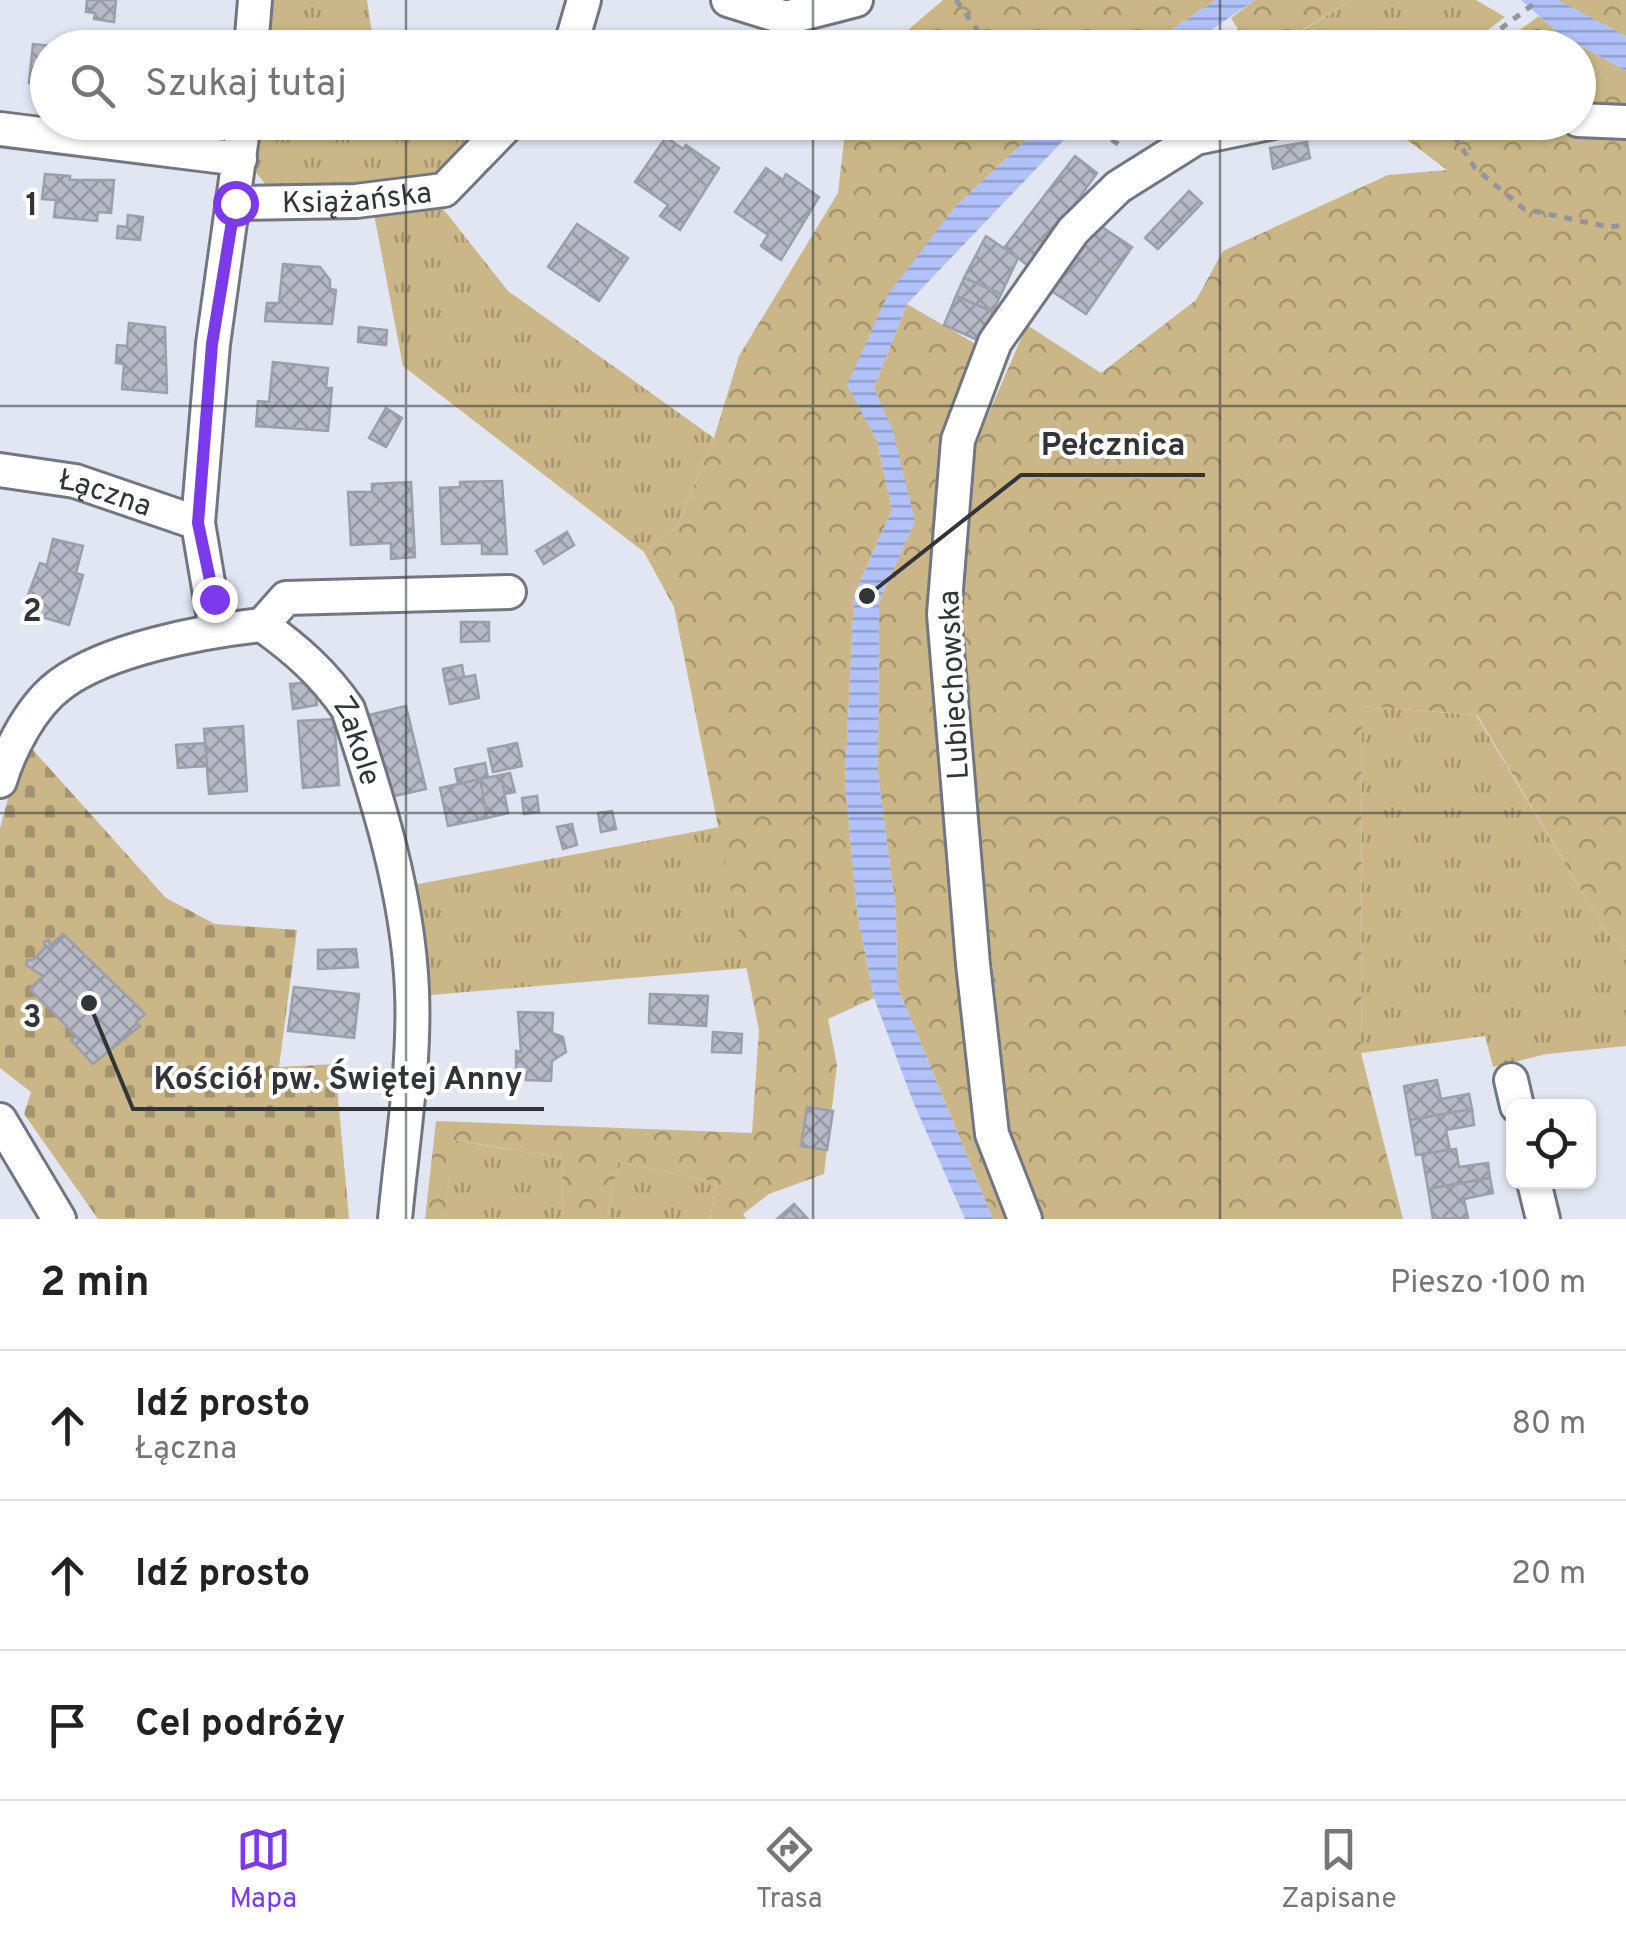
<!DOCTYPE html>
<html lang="pl">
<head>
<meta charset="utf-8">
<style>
  :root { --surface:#fff; --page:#f6f6f6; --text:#222; --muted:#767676; --line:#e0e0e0; --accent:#7c3aed }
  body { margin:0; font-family:Overpass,sans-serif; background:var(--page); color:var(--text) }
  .controls { position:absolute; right:30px; bottom:30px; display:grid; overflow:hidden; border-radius:15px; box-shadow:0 2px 8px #0004 }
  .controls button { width:90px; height:90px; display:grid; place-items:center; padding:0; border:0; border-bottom:2px solid var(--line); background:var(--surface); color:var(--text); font:50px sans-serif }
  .stop { position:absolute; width:30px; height:30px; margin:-22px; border:8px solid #7c3aed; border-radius:50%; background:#fff }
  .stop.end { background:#7c3aed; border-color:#fff; box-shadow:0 2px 10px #0008 }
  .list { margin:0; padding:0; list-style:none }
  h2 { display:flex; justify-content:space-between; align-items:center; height:130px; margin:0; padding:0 40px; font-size:42px }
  h2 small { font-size:32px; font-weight:400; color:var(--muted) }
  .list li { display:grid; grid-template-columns:65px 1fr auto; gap:30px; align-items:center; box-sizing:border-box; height:150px; padding:0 40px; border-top:2px solid var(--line) }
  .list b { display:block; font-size:38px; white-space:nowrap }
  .list p { margin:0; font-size:32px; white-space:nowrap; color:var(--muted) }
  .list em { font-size:32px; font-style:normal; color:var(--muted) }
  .icon { flex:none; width:55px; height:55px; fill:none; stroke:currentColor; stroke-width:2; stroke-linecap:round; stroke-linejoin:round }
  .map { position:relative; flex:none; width:1626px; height:1219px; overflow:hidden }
  .search { position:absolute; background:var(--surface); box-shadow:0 2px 8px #0004; left:30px; right:30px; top:30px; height:110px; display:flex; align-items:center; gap:25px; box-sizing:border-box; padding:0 35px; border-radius:55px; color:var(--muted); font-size:38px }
  .sheet { height:580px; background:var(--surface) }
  nav { display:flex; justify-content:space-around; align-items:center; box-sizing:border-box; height:140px; border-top:2px solid var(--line); background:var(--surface); font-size:28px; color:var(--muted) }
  nav a { display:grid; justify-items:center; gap:5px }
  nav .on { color:var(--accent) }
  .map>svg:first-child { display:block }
  .grass { fill:url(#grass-tufts) }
  .forest { fill:url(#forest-crowns) }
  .cemetery { fill:url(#cemetery-stones) }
  .water { fill:url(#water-rules) }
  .building { fill:url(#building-cross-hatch); stroke:#9c9faa; stroke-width:2.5 }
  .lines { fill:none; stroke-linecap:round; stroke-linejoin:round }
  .minor-casing { stroke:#727680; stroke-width:38 }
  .path { stroke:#92959e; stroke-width:5; stroke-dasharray:8 8; stroke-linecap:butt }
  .minor { stroke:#fff; stroke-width:32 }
  .route { stroke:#7c3aed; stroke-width:12 }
  .grid { fill:none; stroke:#323438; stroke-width:2.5; stroke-opacity:0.55 }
  .labels { text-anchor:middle; stroke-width:8; stroke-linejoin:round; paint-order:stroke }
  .street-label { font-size:30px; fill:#323438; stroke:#fff }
  .grid-label { font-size:32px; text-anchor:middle; font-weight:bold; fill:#323438; stroke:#fff; stroke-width:8; stroke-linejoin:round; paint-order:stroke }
  .leader { fill:none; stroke:#323438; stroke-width:4 }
  .callout-dot { fill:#323438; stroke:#fff; stroke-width:4 }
  .callout-label { font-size:32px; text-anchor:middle; font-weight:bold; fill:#323438; stroke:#fff; stroke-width:8; stroke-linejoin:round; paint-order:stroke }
</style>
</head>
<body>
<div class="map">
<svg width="1626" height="1219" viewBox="0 0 1626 1219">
  <defs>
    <pattern id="grass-tufts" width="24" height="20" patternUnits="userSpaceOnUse" patternTransform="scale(2.5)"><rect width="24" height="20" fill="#cab687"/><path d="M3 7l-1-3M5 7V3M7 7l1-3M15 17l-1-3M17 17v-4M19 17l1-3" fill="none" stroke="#a5956f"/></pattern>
    <pattern id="forest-crowns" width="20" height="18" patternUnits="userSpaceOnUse" patternTransform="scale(2.5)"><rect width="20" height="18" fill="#cab687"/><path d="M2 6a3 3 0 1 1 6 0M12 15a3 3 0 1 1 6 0" fill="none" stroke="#a5956f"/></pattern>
    <pattern id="cemetery-stones" width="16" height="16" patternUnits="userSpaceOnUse" patternTransform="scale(2.5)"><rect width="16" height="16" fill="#cab687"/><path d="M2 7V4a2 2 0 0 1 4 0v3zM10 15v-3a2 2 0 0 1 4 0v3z" fill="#a5956f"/></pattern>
    <pattern id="water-rules" width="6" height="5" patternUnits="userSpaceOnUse" patternTransform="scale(2.5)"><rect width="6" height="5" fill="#b1c2fb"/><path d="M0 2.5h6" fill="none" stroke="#919ecc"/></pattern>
    <pattern id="building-cross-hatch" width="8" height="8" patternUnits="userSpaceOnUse" patternTransform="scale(2.5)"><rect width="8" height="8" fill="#b7bac6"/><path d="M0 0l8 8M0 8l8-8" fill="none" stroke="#9598a2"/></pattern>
  </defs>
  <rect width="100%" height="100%" fill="#e2e6f2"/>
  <!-- grass -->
  <g class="grass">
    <path d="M272,0H367L374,47L267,48Z"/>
    <path d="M1352,0H1476L1505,17L1465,47L1274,48Z"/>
    <path d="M259,123H499L434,184L270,190L254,170Z"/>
    <path d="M440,205L508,291L714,438L678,525L644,552L403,366L374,214Z"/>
    <path d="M1362,706L1476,715L1606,932L1626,951V1046L1547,1054L1493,1067L1485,1036L1361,1053Z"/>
    <path d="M720,827L748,968L431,995L413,885Z"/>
    <path d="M453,1140L562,1158L563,1219H444Z"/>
    <path d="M618,1162L716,1182L710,1219H607Z"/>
  </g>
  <!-- forest -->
  <g class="forest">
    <path d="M943,0H1216L1145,47L887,48Z"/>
    <path d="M1255,0H1352L1274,47H1249L1231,18Z"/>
    <path d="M1558,0H1626V36L1562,3Z"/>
    <path d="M1539,16L1561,35L1626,71V109L1579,108L1578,48H1495Z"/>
    <path d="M846,123H1044L955,207L848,385L877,441L892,510L854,595L845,780L857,912L874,998L828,1019L837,1065L824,1174L769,1194L743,1214L746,1219H710L716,1182L618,1162L607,1219H563L562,1158L454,1140L444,1219H425L436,1121L752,1133L759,1030L674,607L644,552L678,525L714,438L739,356L838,193Z"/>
    <path d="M1385,123L1626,134V951L1606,932L1477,715L1362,706L1361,1053L1403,1219H1043L1010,1131L955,614L976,443L1027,325L1101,373L1196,300L1223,251L1388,175L1447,170Z"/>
    <path d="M907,304L979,346L939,438L931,611L1015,1219H993L897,985L896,909L878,774L879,602L915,521L874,388Z"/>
  </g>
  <!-- cemetery -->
  <path class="cemetery" d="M24,740L166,898L215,924L297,930L279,1067L335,1064L349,1219H98L24,1114L31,1092L0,1068V828Z"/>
  <!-- water -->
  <g class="water">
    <path d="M1216,0H1255L1186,47H1145Z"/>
    <path d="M1521,0H1558L1626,36V71L1561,35Z"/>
    <path d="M1044,123H1080L907,304L874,388L893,430L915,521L879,602L878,774L896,909L897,985L993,1219H965L914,1104L874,998L857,912L845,780L854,595L892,510L877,441L847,385L888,294L955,207Z"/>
  </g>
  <!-- building -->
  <g class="building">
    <path d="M87,0H116L114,22L94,19L95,13L86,12Z"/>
    <path d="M33,44L70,48H48V85L29,83Z"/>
    <path d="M666,137L683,149L686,145L719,168L680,230L660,216L668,205L635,182Z"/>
    <path d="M1307,142L1310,158L1273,169L1270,148Z"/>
    <path d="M1075,156L1097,173L1030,267L1004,248Z"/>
    <path d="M766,168L783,180L786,174L819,197L781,260L761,246L768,235L735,212Z"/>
    <path d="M45,174L70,176V180H114L111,213L98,212L97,221L54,217L56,200L42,199Z"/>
    <path d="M1189,191L1202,203L1158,249L1145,238Z"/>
    <path d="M128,215L143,217L140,240L117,238L118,226L127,227Z"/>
    <path d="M1096,223L1132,247L1086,314L1050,290Z"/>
    <path d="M577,224L628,258L599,301L548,267Z"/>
    <path d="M986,236L1018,258L1001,294L964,278Z"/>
    <path d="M283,264L320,267L330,280V289L336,290L332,324L265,321L267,303H279Z"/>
    <path d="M964,278L1001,294L993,312L956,296Z"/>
    <path d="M956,296L993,312L980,341L944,325Z"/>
    <path d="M129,323L165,327L167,393L122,389L124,364L116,363L117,345L127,346Z"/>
    <path d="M359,327L387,330L386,345L358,342Z"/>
    <path d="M273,362L328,368L326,388H332L328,431L256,426L258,401L269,402Z"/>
    <path d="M386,408L402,418L386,447L369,438Z"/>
    <path d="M502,481L507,554H482V543L442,544L440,488L460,487V482Z"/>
    <path d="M411,482L415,557L391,559V543L351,545L348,492H372V484Z"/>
    <path d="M567,532L574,545L544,564L536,551Z"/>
    <path d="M53,539L83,546L76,573L83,575L69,625L34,615L38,601L27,598L40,563L47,565Z"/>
    <path d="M461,622H489V641L461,642Z"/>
    <path d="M462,665L464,677L445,681L443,669Z"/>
    <path d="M475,675L479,698L450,704L445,681Z"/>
    <path d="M314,682L317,705L293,709L290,684Z"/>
    <path d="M406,706L426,789L390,797L369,715Z"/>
    <path d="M334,719L339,785L303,788L298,721Z"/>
    <path d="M243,726L247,791L209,794L204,729Z"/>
    <path d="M205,743L207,766L178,768L176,745Z"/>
    <path d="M517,743L522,766L493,772L488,749Z"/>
    <path d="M485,763L488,778L458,784L455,769Z"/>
    <path d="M510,773L515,792L505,794L501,775Z"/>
    <path d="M501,775L508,813L487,818L480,779Z"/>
    <path d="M480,779L487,818L448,826L440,788Z"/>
    <path d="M537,796L539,812L524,814L522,798Z"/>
    <path d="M612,811L616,829L601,832L598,813Z"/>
    <path d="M572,824L577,845L563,849L557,827Z"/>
    <path d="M63,934L145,1014L136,1022L140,1026L93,1064L71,1040L76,1036L30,989L43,976L26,965L27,960H33L45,948L44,942L49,940L50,946Z"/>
    <path d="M356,949L358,967L318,969V950Z"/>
    <path d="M294,987L359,994L354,1038L288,1031Z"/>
    <path d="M650,994L708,996L706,1026L649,1023Z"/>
    <path d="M518,1012L553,1013L552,1033L563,1037L566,1052L552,1061L551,1081L526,1080V1072L516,1071V1051L521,1052Z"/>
    <path d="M713,1032L742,1034L741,1053L712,1052Z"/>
    <path d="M1437,1080L1441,1099L1469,1094L1472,1109L1410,1120L1404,1086Z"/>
    <path d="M807,1107L833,1111L827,1150L801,1146Z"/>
    <path d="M1472,1109L1474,1125L1446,1130L1450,1150L1416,1155L1410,1120Z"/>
    <path d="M1456,1149L1459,1167L1488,1163L1490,1178L1428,1189L1422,1154Z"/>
    <path d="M1490,1178L1493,1193L1464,1199L1468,1218L1433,1219L1428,1189Z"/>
    <path d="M794,1204L808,1219H777Z"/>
  </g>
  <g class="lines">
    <!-- minor casing -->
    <g class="minor-casing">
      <g id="minor">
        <path d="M728,0L786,18L856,0"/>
        <path d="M251,48L255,0"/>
        <path d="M570,48L584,0"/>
        <path d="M1578,120L1626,122"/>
        <path d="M0,129L240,159"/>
        <path id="s1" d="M235,203L356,201L444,190L510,122"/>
        <path id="s2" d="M0,470L75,481L198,523"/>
        <path d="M262,625L286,598L509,592"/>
        <path d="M216,630L198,523L213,344L244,122"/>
        <path id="s3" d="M0,781C10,748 32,705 61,684C108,649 204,631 262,625C296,649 324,674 348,709C378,800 408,894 412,991C415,1067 402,1143 395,1219"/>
        <path d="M1511,1080L1517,1106"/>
        <path d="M0,1120L59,1219"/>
        <path d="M1534,1182L1543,1219"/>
        <path d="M1025,1219L992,1134L973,964L944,614L958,440L995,342L1073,231L1118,187L1196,138L1274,122"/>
      </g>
    </g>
    <!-- path -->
    <g class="path">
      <path d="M956,0L980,34L1005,48"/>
      <path d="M1475,48L1539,0"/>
      <path d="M1085,122L1124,148"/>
      <path d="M1445,122L1475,168L1524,209L1609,227L1626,225"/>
    </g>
    <!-- minor -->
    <use href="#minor" class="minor"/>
  </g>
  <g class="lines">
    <!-- route -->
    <path class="route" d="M214,599L198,523L212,344L235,203"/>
  </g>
  <!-- grid -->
  <path class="grid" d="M406,0V48M813,0V48M1220,0V48M406,122V1219M813,122V1219M1220,122V1219M0,406H1626M0,813H1626"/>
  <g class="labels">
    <!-- street labels -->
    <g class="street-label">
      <text dy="10" stroke="none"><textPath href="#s1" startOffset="122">Książańska</textPath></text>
      <text dy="10" stroke="none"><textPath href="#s2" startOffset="108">Łączna</textPath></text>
      <text transform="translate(953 685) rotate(-93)" y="10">Lubiechowska</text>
      <text dy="10" stroke="none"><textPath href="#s3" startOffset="482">Zakole</textPath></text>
    </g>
  </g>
  <g class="grid-label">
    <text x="32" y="215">1</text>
    <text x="32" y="621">2</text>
    <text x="32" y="1027">3</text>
  </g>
  <!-- callouts -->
  <path class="leader" d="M867 596L1021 475H1205M89 1003L133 1109H544"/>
  <g class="callout-dot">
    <circle cx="867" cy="596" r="10"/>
    <circle cx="89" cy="1003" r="10"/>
  </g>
  <g class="callout-label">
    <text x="1113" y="455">Pełcznica</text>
    <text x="338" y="1089">Kościół pw. Świętej Anny</text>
  </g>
</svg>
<div class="controls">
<button><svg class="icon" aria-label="locate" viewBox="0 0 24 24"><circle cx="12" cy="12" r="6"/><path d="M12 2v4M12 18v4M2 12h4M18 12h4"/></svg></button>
</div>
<div class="stop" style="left:235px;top:203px"></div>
<div class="stop end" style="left:214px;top:599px"></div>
<div class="search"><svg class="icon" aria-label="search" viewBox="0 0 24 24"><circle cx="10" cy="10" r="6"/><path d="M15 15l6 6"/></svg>Szukaj tutaj</div>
</div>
<section class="sheet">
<h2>2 min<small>Pieszo · 100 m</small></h2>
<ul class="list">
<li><svg class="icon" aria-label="ahead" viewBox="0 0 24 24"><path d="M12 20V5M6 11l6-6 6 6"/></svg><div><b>Idź prosto</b><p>Łączna</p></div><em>80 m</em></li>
<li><svg class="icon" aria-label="ahead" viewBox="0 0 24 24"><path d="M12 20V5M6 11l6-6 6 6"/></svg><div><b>Idź prosto</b></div><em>20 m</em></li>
<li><svg class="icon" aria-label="arrive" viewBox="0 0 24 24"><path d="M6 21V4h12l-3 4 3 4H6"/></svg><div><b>Cel podróży</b></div></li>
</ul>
</section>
<nav>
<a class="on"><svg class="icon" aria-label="map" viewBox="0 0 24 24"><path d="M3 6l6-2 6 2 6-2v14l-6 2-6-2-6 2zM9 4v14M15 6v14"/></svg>Mapa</a>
<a><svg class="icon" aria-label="directions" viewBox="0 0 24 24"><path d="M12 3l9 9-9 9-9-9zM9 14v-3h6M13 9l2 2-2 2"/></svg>Trasa</a>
<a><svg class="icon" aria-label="saved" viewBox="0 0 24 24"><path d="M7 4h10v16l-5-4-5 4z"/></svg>Zapisane</a>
</nav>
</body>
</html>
